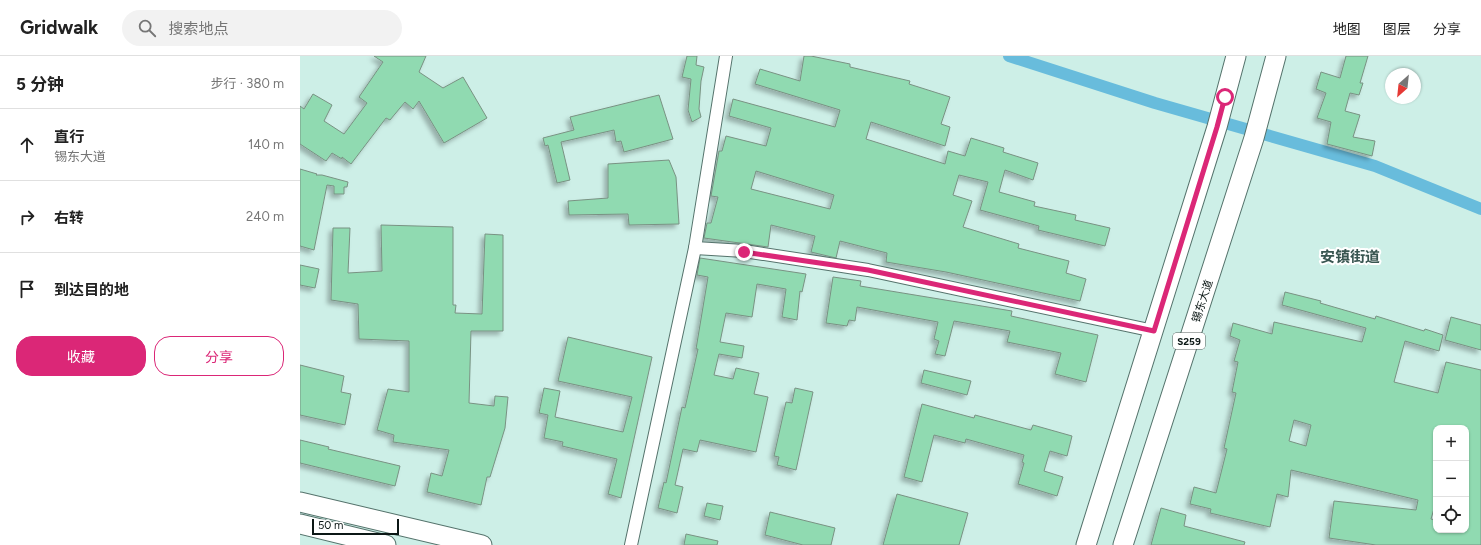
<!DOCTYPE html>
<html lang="zh">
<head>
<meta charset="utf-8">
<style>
  :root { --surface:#fff; --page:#f2f2f2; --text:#222; --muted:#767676; --line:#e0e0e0; --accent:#db2777 }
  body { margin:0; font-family:Figtree,"Noto Sans SC",sans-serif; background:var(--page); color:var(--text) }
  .controls { position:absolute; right:12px; bottom:12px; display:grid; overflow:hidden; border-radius:8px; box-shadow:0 1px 3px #0004 }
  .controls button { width:36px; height:36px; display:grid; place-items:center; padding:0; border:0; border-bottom:1px solid var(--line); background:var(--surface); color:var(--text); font:20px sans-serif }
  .compass { position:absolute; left:1085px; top:12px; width:36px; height:36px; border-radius:50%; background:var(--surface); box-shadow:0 1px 3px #0004; rotate:207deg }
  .scale { position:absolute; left:12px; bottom:10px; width:87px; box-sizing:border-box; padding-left:4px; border:2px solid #0b1715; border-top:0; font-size:11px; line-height:14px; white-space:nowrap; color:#0b1715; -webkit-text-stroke:3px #fff; paint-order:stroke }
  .stop { position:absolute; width:12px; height:12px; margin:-9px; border:3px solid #db2777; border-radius:50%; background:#fff }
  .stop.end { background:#db2777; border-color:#fff; box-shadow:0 1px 4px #0008 }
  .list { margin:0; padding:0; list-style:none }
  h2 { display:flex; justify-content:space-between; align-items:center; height:52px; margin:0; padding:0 16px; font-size:17px }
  h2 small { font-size:13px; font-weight:400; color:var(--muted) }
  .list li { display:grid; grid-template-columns:26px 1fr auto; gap:12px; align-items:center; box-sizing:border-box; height:72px; padding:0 16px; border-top:1px solid var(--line) }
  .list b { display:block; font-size:15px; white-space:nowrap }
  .list p { margin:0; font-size:13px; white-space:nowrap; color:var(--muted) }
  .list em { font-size:13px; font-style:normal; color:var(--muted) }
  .actions { display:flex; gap:8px; padding:12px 16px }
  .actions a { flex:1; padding:9px 0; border:1px solid var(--accent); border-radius:16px; text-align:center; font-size:14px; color:var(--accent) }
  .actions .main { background:var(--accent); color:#fff }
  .icon { flex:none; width:22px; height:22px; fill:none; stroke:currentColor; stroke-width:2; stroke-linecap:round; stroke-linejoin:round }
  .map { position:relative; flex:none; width:1181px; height:489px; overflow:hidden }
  header { display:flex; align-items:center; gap:24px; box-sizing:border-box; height:56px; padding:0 20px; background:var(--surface); border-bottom:1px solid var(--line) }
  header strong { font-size:19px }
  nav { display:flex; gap:22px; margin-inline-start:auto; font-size:14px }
  .search { width:280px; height:36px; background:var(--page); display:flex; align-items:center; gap:10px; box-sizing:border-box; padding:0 14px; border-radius:22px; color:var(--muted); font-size:15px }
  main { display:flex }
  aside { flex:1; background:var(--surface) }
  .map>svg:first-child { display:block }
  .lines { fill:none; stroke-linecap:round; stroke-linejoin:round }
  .canal { stroke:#68bcdc; stroke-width:12 }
  .building { fill:#90dab1; stroke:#799283; fill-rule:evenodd; filter:url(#shadow) }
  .street-casing { stroke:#55736c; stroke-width:14 }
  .primary-casing { stroke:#55736c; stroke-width:21 }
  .street { stroke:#fff; stroke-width:12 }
  .primary { stroke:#fff; stroke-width:19 }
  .route { stroke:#db2777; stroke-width:5 }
  .labels { text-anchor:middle; stroke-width:4; stroke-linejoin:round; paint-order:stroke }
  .shield { fill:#fff; stroke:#545d5b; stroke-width:1 }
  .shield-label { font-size:10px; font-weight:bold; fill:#0b1715 }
  .street-label { font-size:11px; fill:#0b1715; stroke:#fff }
  .district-label { font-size:15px; font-weight:bold; fill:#395651; stroke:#fff }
</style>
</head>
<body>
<header>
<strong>Gridwalk</strong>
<div class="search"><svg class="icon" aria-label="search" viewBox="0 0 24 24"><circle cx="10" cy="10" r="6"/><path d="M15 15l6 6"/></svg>搜索地点</div>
<nav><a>地图</a><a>图层</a><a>分享</a></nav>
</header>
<main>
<aside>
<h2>5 分钟<small>步行 · 380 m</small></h2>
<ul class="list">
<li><svg class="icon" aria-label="ahead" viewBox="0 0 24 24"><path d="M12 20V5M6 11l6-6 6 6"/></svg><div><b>直行</b><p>锡东大道</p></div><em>140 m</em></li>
<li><svg class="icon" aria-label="right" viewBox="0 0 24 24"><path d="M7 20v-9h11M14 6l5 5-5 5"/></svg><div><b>右转</b></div><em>240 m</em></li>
<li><svg class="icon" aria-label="arrive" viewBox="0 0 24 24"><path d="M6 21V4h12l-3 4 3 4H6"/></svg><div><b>到达目的地</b></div></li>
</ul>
<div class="actions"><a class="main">收藏</a><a>分享</a></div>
</aside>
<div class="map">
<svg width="1181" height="489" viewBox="0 0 1181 489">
  <defs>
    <filter id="shadow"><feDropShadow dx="-3.5" dy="3.5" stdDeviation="2" flood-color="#0004"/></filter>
  </defs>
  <rect width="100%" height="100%" fill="#cdefe7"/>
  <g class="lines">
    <!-- canal -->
    <path class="canal" d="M709,0L855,47L1075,110L1181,153"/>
  </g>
  <!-- building -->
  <g class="building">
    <path d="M74,0H126L119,16L143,32L163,21L187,62L144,87L119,45L113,53L105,46L90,64L86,62L51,108L42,101V103L32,97L26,105L0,88V50L4,53L13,38L32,49L24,65L44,78L67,47L59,41L83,6Z"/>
    <path d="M387,0H397L396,9L404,11L401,25L399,53L401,61L392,66L388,54L391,23L382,21Z"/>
    <path d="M504,0H511L550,8V11L610,25L609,28L650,41L641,68L650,71L645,90L571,66L566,83L645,108L648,95L665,100L671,82L704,92L703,96L738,107L733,124L705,114L699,136L735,146L734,150L776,159L775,164L810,172L805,190L738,174L739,170L680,154L688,126L659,119L653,139L672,145L663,171L719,188L718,192L769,205L766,217L786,223L780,245L646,216L586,206L587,197L540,185L536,202L511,196L515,180L471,169L468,191L404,182L407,167H411L418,141L411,140L419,95H422L426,80L466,90L471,72L429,60L433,43L535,71L540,54L455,28L460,13L500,25ZM456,115L534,139L530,153L451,133Z"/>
    <path d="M1046,0H1068L1060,27H1063L1059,39L1050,37L1045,55L1060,59L1053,81L1075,85L1072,100L1027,88L1031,66L1017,62L1026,37L1016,33L1021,16L1040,22Z"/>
    <path d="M359,39L373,83L324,96L321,85L316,86L314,74L261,86L270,124L257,127L248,89L245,90L243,82L274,74L270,61Z"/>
    <path d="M369,104L376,121L379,168L329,169L328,158L269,159L268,145L308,142V108Z"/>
    <path d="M0,113L17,118L16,119H22L48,126L47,131H44V138H34V130L27,129L14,194L0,190Z"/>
    <path d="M81,169L153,171V249H156L155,257L182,258L185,178L203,179V275H171L169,347L194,350L195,340L208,341L205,372L190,421H187L181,449L127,436L131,417L142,420L149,394L93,386L94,379L77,374L88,333L109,336V285L59,283L58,248L31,244L33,172H50L48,217L82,215Z"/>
    <path d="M400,202L506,218L502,236L500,235L497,264L482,261L486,233L457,228L452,261L426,257L420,286L444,290L442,302L419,298L414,319L433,323L436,312L459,317L454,338L468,341L456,396L400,384L397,396L383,393L375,429L383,431L377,457L358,452L364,426L366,427L382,351L385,352L398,293H396L408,221L397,219Z"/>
    <path d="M0,209L19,213L15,232L0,229Z"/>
    <path d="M533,221L561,225L560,230L712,255L711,260L798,279L786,326L755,318L761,297L707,286L710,275L654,265L645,300L635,298L639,285L634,283L638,266L557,251L555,265L549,264L547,270L526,267Z"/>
    <path d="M985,236L1021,245L1020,247L1075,263L1076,260L1124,275L1125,273L1143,279L1139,295L1105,285L1094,326L1138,337L1146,306L1181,314V489H1076L1029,482L1034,445L1116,454L1118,444L991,414L988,441L977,438L970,471L910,457L911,453L890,448L894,431L916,437L927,393L924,392L936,337L932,336L938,306L934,305L940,284L930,280L933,267L972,278L974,266L1062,286L1066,272L982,249ZM994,364L1011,369L1006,390L989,385ZM1136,372H1166V474H1136V464L1131,463L1136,446Z"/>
    <path d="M1151,261L1181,269V294L1145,284Z"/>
    <path d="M268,281L352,301L321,442L308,438L317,403L262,390L263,386L244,382L248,359L239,357L244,332L260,335L255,361L323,376L332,341L258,325Z"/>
    <path d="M0,309L44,320L41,336L51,338L45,369L0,359Z"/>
    <path d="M624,314L671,325L667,339L621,327Z"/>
    <path d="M495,332L513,336L496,414L477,409L479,401L474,400L486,346L492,347Z"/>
    <path d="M622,348L674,362L675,359L731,374L733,369L772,380L767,400L750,395L744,415L763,421L757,440L718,428L724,407L722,406L724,399L666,383L665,387L634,379L622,426L604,421Z"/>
    <path d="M0,384L29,391L28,393L100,410L95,430L0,407Z"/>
    <path d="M597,438L668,457L659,489H583Z"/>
    <path d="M407,447L423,450L420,464L404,460Z"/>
    <path d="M861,452L886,459L884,470L945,486L944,489H851Z"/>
    <path d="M470,456L535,472L531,489H503L465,479Z"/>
    <path d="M386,478L418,485L417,489H384Z"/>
  </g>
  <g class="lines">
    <!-- street casing -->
    <g class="street-casing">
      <g id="street">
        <path d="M395,192L444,195L568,214L854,275"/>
        <path d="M331,489L395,192L426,0"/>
      </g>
    </g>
    <!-- primary casing -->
    <g class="primary-casing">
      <g id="primary">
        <path d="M0,446L182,489"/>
        <path d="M0,468L86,489"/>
        <path d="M786,489L917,71L936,0"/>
        <path d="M823,489L954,82L976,0"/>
      </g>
    </g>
    <!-- street -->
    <use href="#street" class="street"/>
    <!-- primary -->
    <use href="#primary" class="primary"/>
  </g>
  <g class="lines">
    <!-- route -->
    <path class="route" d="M444,196L568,214L854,275L917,71L925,41"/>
  </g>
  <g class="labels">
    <!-- shield labels -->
    <rect class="shield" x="873" y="277" width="32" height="16" rx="3"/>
    <g class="shield-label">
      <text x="889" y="289">S259</text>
    </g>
    <!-- street labels -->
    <g class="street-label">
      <text transform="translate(902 245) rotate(-72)" y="4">锡东大道</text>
    </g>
    <!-- district labels -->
    <g class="district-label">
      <text x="1050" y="206">安镇街道</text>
    </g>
  </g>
</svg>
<div class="controls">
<button>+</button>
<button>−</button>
<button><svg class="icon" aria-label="locate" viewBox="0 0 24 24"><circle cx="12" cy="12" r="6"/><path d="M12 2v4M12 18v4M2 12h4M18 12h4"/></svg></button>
</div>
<svg class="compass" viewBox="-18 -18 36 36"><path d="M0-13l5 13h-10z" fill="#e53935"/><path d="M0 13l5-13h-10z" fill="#767676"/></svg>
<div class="scale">50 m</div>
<div class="stop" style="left:925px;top:41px"></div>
<div class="stop end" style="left:444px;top:196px"></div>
</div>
</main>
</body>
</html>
